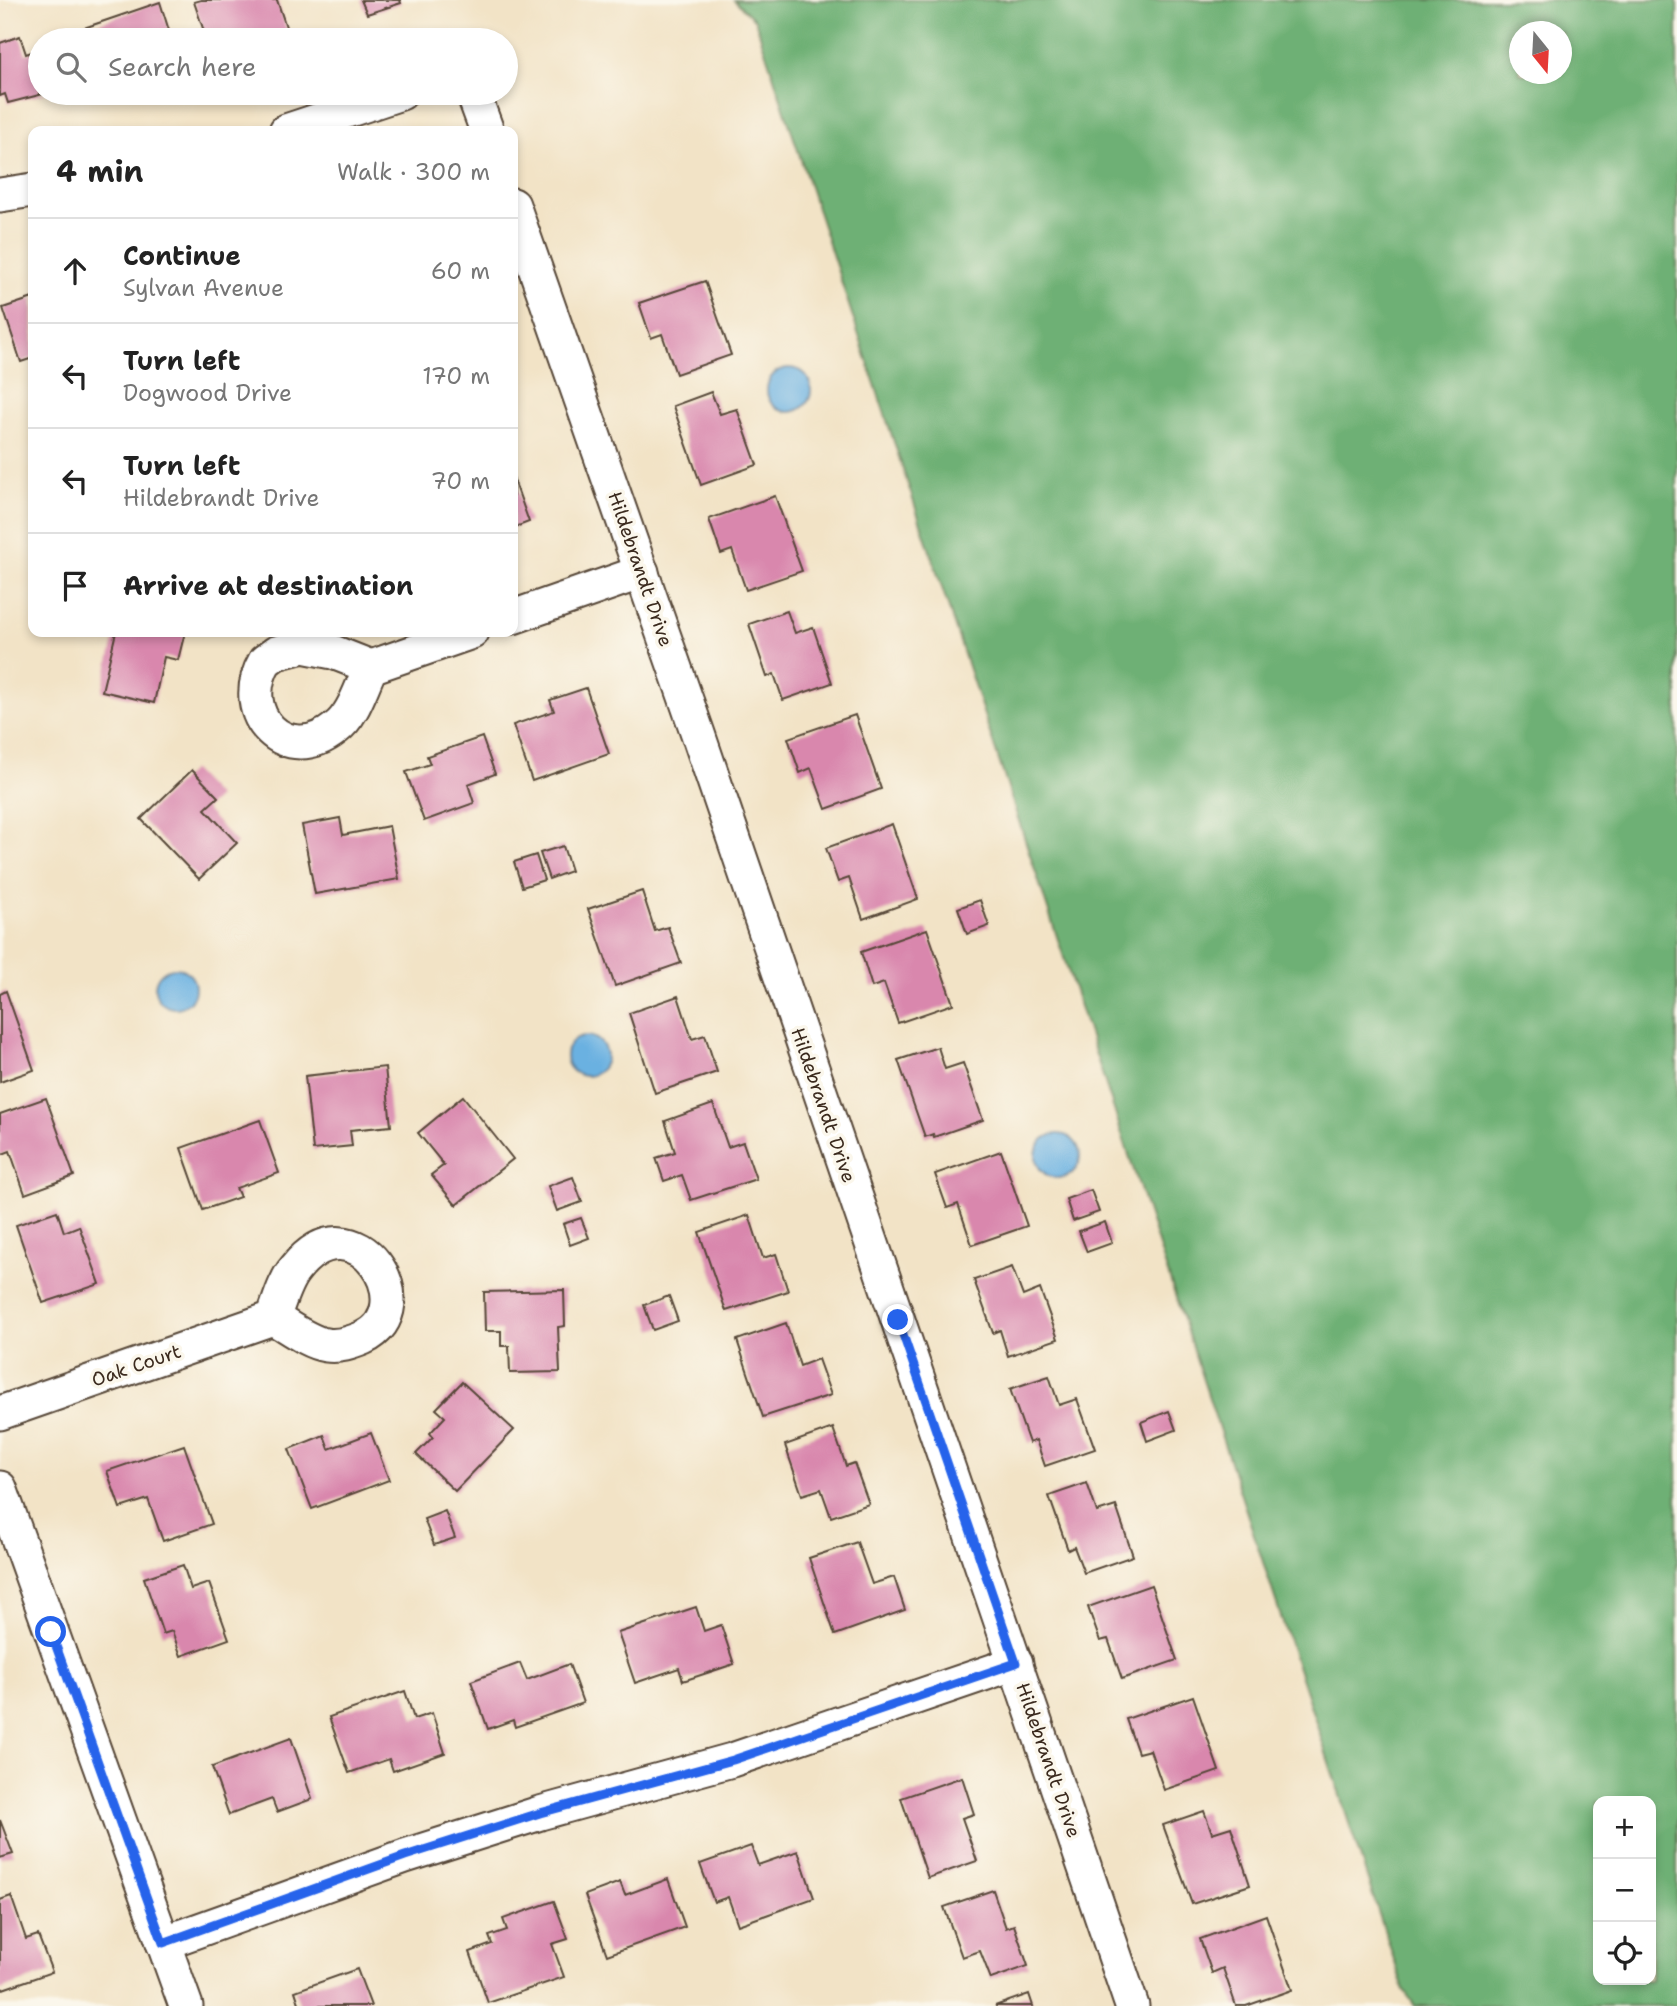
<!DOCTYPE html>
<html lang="en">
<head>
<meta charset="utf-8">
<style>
  :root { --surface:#fff; --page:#f2f2f2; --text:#222; --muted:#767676; --line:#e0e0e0 }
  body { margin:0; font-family:"Shantell Sans",sans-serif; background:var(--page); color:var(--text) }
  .controls { position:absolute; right:21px; bottom:21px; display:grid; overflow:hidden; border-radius:14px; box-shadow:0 4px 10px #0003 }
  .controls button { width:63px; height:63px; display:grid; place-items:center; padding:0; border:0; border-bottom:2px solid var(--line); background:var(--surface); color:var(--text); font:35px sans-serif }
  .compass { position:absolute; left:1509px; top:21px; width:63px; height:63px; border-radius:50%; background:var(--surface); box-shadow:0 4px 10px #0003; rotate:162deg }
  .stop { position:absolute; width:21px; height:21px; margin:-16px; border:5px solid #2563eb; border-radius:50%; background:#fff }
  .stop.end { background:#2563eb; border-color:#fff; box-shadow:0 2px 7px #0008 }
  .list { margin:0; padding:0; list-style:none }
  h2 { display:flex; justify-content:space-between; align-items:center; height:91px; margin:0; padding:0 28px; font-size:30px }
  h2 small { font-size:23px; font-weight:400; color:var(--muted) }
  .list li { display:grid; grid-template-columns:46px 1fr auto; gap:21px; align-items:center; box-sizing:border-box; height:105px; padding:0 28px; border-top:2px solid var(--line) }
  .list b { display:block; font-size:26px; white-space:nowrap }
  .list p { margin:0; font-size:23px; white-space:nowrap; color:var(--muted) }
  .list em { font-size:23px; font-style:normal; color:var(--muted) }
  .icon { flex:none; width:38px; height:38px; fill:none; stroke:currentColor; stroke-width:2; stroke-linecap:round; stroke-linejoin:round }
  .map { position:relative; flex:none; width:1677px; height:2006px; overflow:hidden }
  .search { position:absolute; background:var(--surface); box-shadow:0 4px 10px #0003; left:28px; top:28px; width:490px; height:77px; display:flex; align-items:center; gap:18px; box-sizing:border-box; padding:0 24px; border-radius:38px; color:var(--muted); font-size:26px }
  .panel { position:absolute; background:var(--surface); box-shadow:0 4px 10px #0003; left:28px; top:126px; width:490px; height:511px; border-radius:14px }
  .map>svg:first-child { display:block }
  .forest { fill:#6eb074; stroke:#546d49; stroke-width:2; fill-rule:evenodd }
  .water { fill:#6bb1e1; stroke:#536e80; stroke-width:2 }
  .building { fill:#d987ad }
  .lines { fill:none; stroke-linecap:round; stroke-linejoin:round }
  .minor-casing { stroke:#564637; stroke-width:37 }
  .minor { stroke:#fff; stroke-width:33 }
  .route { stroke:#2563eb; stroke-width:9 }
  .labels { text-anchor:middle; stroke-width:7; stroke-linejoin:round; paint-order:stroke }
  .street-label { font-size:19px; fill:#3b2a1e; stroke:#fbf7ec }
</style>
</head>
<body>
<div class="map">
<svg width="1677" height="2006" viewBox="0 0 1677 2006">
  <rect width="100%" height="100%" fill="#fbf7ec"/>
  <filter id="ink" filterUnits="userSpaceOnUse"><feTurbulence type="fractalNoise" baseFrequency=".0143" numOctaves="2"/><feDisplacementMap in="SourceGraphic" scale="14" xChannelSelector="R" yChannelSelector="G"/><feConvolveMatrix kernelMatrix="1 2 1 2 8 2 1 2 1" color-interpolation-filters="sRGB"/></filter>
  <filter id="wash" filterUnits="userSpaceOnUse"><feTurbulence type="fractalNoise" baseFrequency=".00686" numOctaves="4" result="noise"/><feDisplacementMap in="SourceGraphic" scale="28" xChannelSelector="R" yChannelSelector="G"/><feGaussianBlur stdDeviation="1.57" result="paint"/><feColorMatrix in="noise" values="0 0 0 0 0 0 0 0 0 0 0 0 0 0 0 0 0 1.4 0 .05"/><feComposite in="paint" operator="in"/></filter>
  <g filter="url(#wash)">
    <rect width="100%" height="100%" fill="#f2e3c6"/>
    <!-- forest -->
    <path class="forest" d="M734,0H1677V2006H1415L1404,1990L755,20ZM1520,32H1562V74H1520ZM1598,1801H1651V1980H1598Z"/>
    <!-- water -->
    <g class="water">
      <circle cx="789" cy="390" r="22"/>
      <circle cx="175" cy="988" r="20"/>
      <circle cx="586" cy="1056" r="20"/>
      <circle cx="1058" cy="1156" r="22"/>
    </g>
    <g id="blocks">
      <!-- building -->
      <g class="building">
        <path d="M201,0H277L290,39L207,40L194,2Z"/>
        <path d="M361,0H400L401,3L367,14Z"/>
        <path d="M160,2L172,40H88L84,28Z"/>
        <path d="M20,36L26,54L40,49V93H47L8,103L5,94L0,96V43Z"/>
        <path d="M705,281L731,355L676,374L662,334L651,338L639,303Z"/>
        <path d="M33,298V358L21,362L3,308Z"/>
        <path d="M711,392L720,414L737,409L757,465L701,485L673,406Z"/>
        <path d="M513,477L529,522L513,528Z"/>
        <path d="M775,496L802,571L746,590L732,550L721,554L709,519Z"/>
        <path d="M787,611L795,633L813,627L832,683L783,700L774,674L767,677L749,624Z"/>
        <path d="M116,632H185L178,660L164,657L154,703L102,691Z"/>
        <path d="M586,688L609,754L532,781L513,725L554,711L550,700Z"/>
        <path d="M855,715L881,789L826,809L811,768L800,773L788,738Z"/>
        <path d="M482,737L495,774L468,784L474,803L424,821L406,772L430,764L427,756Z"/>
        <path d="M192,770L218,797L205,809L237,843L199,879L141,819Z"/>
        <path d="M340,818L343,835L389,826L399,879L315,894L302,825Z"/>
        <path d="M892,824L918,899L863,919L849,878L838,882L826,848Z"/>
        <path d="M563,846L571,871L549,879L540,853Z"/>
        <path d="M536,855L544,880L522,887L514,862Z"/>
        <path d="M642,891L655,931L668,927L681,963L615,986L588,909Z"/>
        <path d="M980,900L989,926L967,934L958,908Z"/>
        <path d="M927,929L953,1004L898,1023L884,983L872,987L861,952Z"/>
        <path d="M6,991L34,1070L0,1082V994Z"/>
        <path d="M678,996L692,1039L705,1035L717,1072L655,1093L629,1013Z"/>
        <path d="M938,1047L945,1069L963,1063L983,1120L934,1137L933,1134L925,1137L898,1060Z"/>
        <path d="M385,1067L391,1126L350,1130L352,1146L313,1150L305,1076Z"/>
        <path d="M463,1096L513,1159L456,1205L431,1175L444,1165L418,1133Z"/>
        <path d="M46,1098L74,1176L25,1194L10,1151L0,1155V1114Z"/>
        <path d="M713,1104L728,1147L743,1142L756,1179L691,1200L682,1175L664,1181L656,1158L675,1152L665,1121Z"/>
        <path d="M260,1120L279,1173L236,1188L240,1197L203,1210L181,1148Z"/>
        <path d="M1001,1151L1027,1226L972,1245L958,1204L947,1208L935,1174Z"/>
        <path d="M573,1177L582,1202L557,1211L548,1186Z"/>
        <path d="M1091,1190L1099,1212L1073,1221L1066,1199Z"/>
        <path d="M57,1211L64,1232L79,1226L100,1284L43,1303L16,1225Z"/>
        <path d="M749,1215L763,1258L776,1254L788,1291L726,1311L699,1232Z"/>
        <path d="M581,1218L589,1238L570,1245L563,1224Z"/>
        <path d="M1105,1222L1112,1243L1087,1252L1079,1231Z"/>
        <path d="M1012,1267L1023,1296L1040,1289L1058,1339L1008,1356L1000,1330L993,1333L974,1280Z"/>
        <path d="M564,1290L565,1326L558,1327L560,1372L510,1373L509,1346H501V1331H485L484,1292Z"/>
        <path d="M669,1296L678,1321L653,1330L644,1305Z"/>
        <path d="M786,1323L800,1366L818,1359L831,1395L763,1417L737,1340Z"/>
        <path d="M1049,1376L1059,1405L1077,1399L1095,1449L1045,1466L1036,1440L1029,1443L1010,1389Z"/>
        <path d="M462,1382L514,1430L455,1491L416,1454L433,1437L430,1433L445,1417L436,1409Z"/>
        <path d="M1169,1411L1176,1430L1147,1441L1141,1422Z"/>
        <path d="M833,1428L846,1466L854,1463L869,1504L831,1517L821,1489L802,1495L785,1445Z"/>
        <path d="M371,1433L389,1480L312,1509L289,1449L324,1435L329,1449Z"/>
        <path d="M184,1445L212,1524L163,1541L148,1499L120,1508L107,1471Z"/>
        <path d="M1087,1483L1097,1512L1116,1506L1133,1556L1084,1573L1074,1547L1068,1550L1049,1496Z"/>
        <path d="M445,1511L455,1538L434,1545L424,1519Z"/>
        <path d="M857,1542L872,1584L894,1577L905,1610L835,1635L809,1558Z"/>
        <path d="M183,1565L191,1589L209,1583L229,1639L181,1656L172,1631L163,1634L144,1578Z"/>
        <path d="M1151,1585L1177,1660L1122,1679L1108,1639L1100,1641L1088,1607Z"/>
        <path d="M696,1607L704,1631L721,1625L734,1664L683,1681L679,1668L635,1683L618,1633Z"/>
        <path d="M520,1663L527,1680L569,1664L583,1703L515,1727L513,1720L488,1729L471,1681Z"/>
        <path d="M405,1691L414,1719L432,1713L445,1753L393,1771L389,1759L349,1773L329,1717Z"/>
        <path d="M1193,1696L1219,1771L1164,1790L1150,1750L1138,1753L1126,1719Z"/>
        <path d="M291,1738L312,1799L277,1812L272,1799L229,1815L212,1767Z"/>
        <path d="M962,1777L974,1814L962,1818L977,1861L928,1878L901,1798Z"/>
        <path d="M1204,1811L1212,1833L1231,1827L1250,1885L1192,1904L1163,1825Z"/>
        <path d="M0,1820L13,1854L0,1858Z"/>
        <path d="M751,1846L758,1865L798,1851L814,1898L738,1925L728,1897L714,1902L700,1864Z"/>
        <path d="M668,1879L685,1927L607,1955L585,1895L620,1882L625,1895Z"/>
        <path d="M993,1890L1006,1928L1014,1925L1028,1966L991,1979L980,1951L962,1957L944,1907Z"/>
        <path d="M11,1896L26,1939L38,1935L52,1972L0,1990V1900Z"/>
        <path d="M554,1901L568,1939L552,1944L564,1977L488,2003L470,1952L492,1944L489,1936L507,1930L503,1919Z"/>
        <path d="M1266,1915L1292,1990L1246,2006H1236L1223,1968L1212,1973L1200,1939Z"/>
        <path d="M357,1969L371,2006H300L295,1991Z"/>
        <path d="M1029,1994L1033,2006H995Z"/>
      </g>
    </g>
  </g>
  <g filter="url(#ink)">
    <use href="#blocks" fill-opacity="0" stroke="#564637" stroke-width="2"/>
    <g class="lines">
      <!-- minor casing -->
      <g class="minor-casing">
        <g id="minor">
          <path d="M473,93L487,131"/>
          <path d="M286,131L401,93"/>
          <path d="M0,195L33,190"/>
          <path d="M513,205L697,731L1132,2006"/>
          <path d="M513,617L642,572"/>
          <path d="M371,667C361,686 354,715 336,728C287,768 234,715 265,661L276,653L303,646L333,652L371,667L472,632"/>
          <path d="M0,1413L273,1318C289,1327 308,1342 326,1345C339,1347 351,1343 363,1338C427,1309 355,1193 295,1269C284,1282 279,1303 273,1318"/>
          <path d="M0,1488L186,2006"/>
          <path d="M163,1943L405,1856L540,1813L732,1760L1016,1663"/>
        </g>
      </g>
      <!-- minor -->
      <use href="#minor" class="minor"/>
    </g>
  </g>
  <g class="lines" filter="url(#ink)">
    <!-- route -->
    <path class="route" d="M51,1632L163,1943L405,1856L540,1813L733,1760L1016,1663L898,1320"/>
  </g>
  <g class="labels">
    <!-- street labels -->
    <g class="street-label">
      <text transform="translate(641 569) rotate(71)" y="7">Hildebrandt Drive</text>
      <text transform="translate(824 1105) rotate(71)" y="7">Hildebrandt Drive</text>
      <text transform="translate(136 1365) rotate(-19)" y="7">Oak Court</text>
      <text transform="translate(1049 1760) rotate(71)" y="7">Hildebrandt Drive</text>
    </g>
  </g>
</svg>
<div class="controls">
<button>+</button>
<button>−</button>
<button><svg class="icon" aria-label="locate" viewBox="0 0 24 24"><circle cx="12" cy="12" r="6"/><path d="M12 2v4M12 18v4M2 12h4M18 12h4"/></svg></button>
</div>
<svg class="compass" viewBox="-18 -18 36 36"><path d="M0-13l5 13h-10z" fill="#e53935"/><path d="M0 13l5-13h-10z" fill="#767676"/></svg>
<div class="stop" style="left:51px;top:1632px"></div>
<div class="stop end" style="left:898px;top:1320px"></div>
<div class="search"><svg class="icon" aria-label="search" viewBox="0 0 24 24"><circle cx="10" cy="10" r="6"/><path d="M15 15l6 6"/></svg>Search here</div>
<section class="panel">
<h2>4 min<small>Walk · 300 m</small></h2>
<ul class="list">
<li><svg class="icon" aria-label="ahead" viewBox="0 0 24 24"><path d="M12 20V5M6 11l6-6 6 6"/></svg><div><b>Continue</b><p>Sylvan Avenue</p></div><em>60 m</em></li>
<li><svg class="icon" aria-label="left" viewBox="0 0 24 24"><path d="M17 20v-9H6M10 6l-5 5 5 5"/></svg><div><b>Turn left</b><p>Dogwood Drive</p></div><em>170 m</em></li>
<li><svg class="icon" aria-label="left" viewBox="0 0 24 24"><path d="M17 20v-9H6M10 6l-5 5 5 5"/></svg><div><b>Turn left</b><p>Hildebrandt Drive</p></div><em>70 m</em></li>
<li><svg class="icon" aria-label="arrive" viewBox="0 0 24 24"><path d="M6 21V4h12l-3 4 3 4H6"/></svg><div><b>Arrive at destination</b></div></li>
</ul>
</section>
</div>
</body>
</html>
